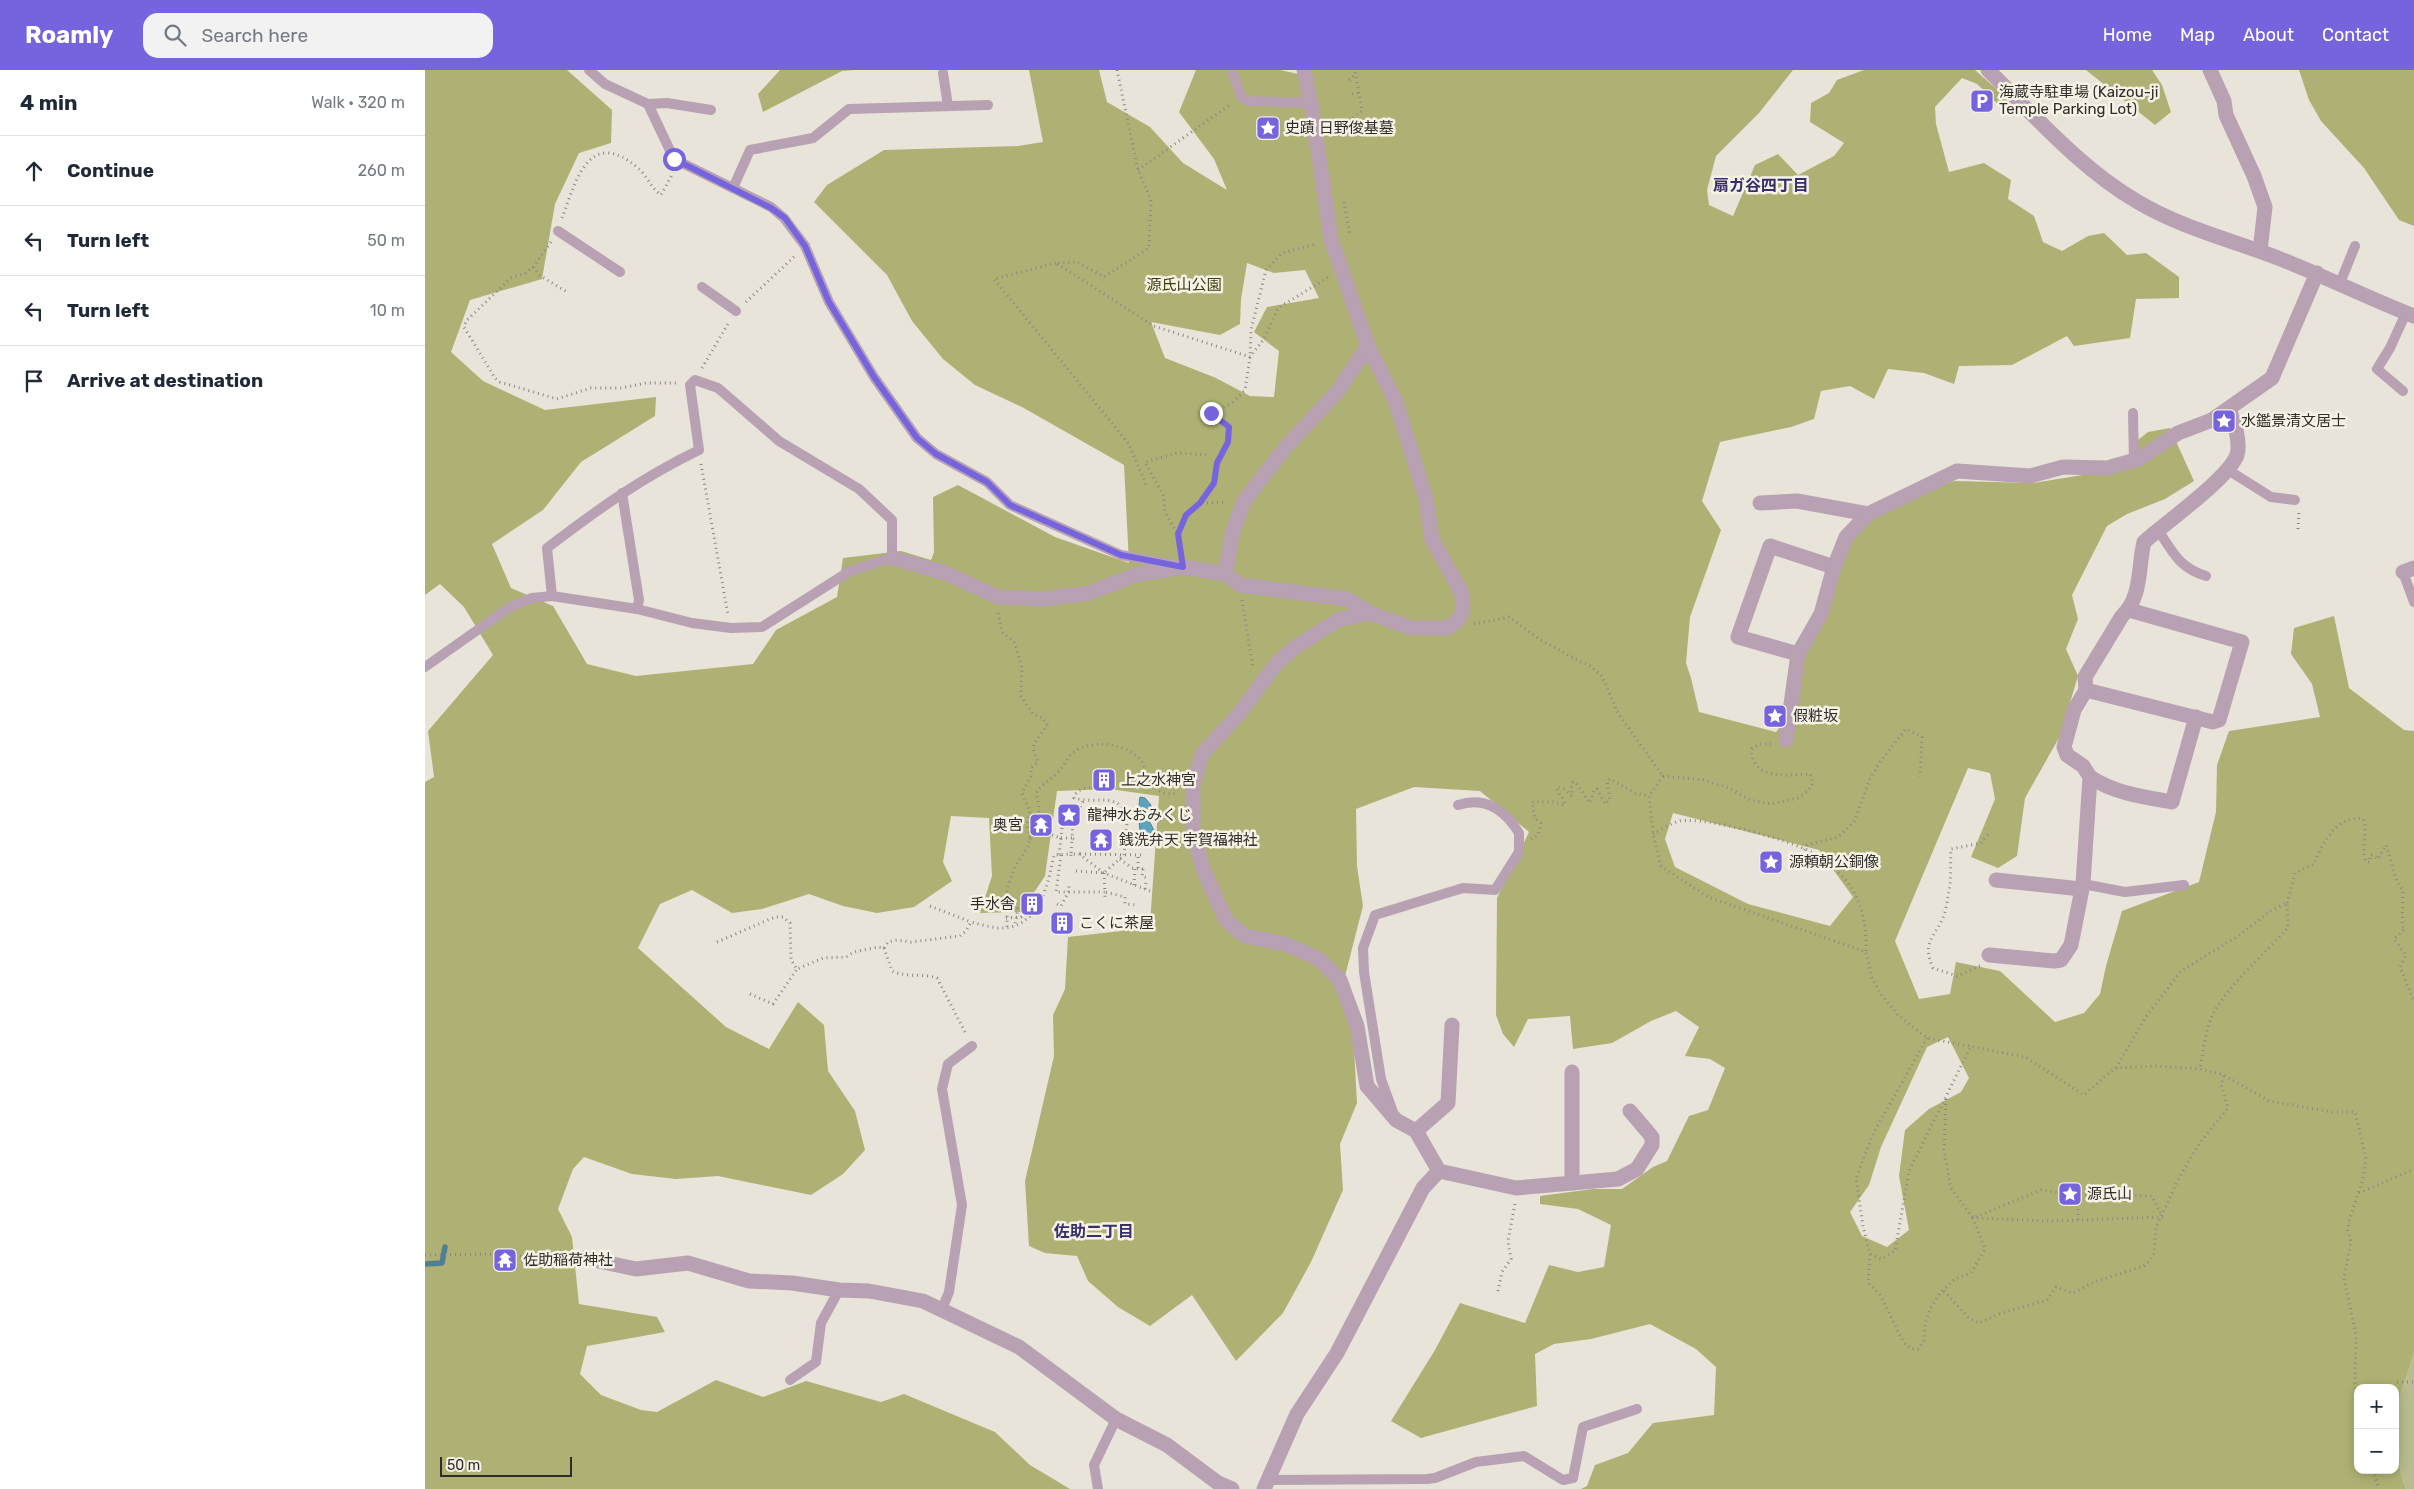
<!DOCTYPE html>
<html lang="en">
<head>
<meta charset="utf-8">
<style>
  :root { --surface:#fff; --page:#f2f2f3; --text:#1f2937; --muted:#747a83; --line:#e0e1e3; --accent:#7664df }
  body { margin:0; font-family:Rubik,"Noto Sans JP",sans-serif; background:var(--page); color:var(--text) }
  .controls { position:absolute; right:15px; bottom:15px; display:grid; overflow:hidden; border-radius:10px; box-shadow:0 2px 12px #0003 }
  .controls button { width:45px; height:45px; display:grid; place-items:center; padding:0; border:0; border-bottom:1px solid var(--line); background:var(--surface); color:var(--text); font:25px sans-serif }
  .scale { position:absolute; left:15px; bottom:12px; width:132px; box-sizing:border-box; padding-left:5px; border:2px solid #2f2d29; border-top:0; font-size:14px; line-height:18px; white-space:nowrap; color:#2f2d29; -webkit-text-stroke:4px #f6f2e6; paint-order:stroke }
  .stop { position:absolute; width:15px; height:15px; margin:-11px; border:4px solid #7664df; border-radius:50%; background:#fff }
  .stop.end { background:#7664df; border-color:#fff; box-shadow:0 1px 5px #0008 }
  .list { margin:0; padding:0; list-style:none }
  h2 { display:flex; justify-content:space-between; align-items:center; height:65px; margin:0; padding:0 20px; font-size:21px }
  h2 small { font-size:16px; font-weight:400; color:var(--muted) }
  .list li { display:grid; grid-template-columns:32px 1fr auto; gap:15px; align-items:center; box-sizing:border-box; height:70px; padding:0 20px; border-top:1px solid var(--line) }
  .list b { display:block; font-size:19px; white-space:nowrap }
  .list em { font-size:16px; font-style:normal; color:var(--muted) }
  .icon { flex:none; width:28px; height:28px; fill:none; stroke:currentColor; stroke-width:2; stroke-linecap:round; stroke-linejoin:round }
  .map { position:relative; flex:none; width:1989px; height:1419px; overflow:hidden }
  header { display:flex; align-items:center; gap:30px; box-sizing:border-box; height:70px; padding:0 25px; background:var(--accent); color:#fff }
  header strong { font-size:24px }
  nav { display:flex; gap:28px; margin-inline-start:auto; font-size:18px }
  .search { width:350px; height:45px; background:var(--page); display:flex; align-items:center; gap:12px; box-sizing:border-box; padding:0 18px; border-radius:15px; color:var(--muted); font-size:19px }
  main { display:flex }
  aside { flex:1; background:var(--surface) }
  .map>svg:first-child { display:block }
  .green { fill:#b9bb90 }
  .forest { fill:#afb174; fill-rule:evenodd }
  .water { fill:#5da3be; stroke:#4f8091 }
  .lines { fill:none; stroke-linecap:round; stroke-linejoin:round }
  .stream { stroke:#4f8091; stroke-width:5.5 }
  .path { stroke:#8c8881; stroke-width:3; stroke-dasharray:1 4; stroke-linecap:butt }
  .lane { stroke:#b8a1b2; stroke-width:10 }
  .street { stroke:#b8a1b2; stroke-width:15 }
  .route { stroke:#7664df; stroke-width:6 }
  .labels { text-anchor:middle; stroke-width:5; stroke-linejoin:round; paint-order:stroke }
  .poi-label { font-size:15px; fill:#2f2d29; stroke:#f6f2e6; text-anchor:start }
  .park-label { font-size:15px; fill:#3b3c0b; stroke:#f6f2e6 }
  .neighbourhood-label { font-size:16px; font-weight:bold; fill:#372f6a; stroke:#f6f2e6 }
</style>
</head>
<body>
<header>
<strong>Roamly</strong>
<div class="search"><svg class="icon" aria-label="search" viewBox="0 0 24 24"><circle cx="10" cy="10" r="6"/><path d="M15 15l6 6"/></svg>Search here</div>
<nav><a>Home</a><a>Map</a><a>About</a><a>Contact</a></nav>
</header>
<main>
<aside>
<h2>4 min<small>Walk · 320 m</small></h2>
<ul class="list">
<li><svg class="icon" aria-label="ahead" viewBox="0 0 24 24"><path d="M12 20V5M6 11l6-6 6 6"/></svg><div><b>Continue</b></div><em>260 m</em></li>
<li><svg class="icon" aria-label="left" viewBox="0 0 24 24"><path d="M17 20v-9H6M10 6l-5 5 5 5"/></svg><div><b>Turn left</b></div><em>50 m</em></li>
<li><svg class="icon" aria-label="left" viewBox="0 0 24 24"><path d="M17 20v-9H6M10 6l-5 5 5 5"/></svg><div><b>Turn left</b></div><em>10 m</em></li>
<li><svg class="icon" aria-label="arrive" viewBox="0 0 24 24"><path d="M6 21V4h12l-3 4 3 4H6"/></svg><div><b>Arrive at destination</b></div></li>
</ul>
</aside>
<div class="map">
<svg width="1989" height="1419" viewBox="0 0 1989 1419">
  <rect width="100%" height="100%" fill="#e9e4d9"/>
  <!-- green -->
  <path class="green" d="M1989,1283V1419H1981L1976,1406L1971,1339Z"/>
  <!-- forest -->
  <g class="forest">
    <path d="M0,0H142L187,40L186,73L154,83L130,134L117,209L45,230L26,282L58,311L120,340L231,327L230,346L156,392L118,440L67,474L86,518L128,536L162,594L211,606L328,594L351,560L412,527L418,488L476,481L506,490L509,482L508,427L533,415L630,467L704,493L699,395L597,337L550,315L518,289L487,251L462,205L389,132L402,115L459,80L593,76L618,72L604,0H674L682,32L725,57L758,93L802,120L789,89L754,42L771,0H855L878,5V0H1368L1334,43L1291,86L1282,120L1284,135L1308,146L1330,95L1353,84L1373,105L1409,86L1419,73L1385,52L1386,33L1404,23L1412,10L1439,0H1550L1585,31L1582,43L1552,14L1537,8L1510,37L1511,54L1524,102L1559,93L1586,110L1583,129L1609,146L1618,172L1637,181L1663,166L1679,163L1702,185L1721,183L1754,207V228L1711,229L1705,268L1649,276L1642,266L1587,295L1534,296L1529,314L1499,303L1463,299L1449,329L1425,316L1396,321L1389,349L1366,357L1295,372L1277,431L1296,460L1265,547L1261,593L1266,608L1274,642L1351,662L1360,651L1405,503L1444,438L1530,411L1609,413L1711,396L1713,370L1723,362L1745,358L1769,411L1740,429L1702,444L1682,456L1647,525L1653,549L1641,579L1653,606L1635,666L1600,728L1592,786L1573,798L1546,787L1570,729L1565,703L1543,698L1470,871L1494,929L1525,924L1531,892L1575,901L1630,952L1659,943L1675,924L1681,896L1697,841L1774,812L1791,742L1792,695L1804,661L1895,647L1887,614L1866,584L1869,558L1909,546L1924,618L1979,660L1989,661V1283L1971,1339L1976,1406L1981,1419H1156L1162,1416L1170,1395L1203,1383L1228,1353L1289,1345L1291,1297L1271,1279L1225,1254L1166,1269L1129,1274L1110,1284L1112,1336L996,1368L966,1351L1010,1280L1035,1233L1100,1253L1124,1195L1153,1202L1179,1197L1186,1155L1153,1139L1115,1134V1126L1168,1119H1197L1228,1097L1242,1091L1264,1046L1283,1040L1300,998L1285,989L1260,986L1274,957L1251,941L1226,951L1187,973L1148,979L1145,946L1103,949L1089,977L1078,964L1071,945L1072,828L1104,762L1055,721L989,717L931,739L932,796L938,836L919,910L929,979L932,1033L915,1074L918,1120L886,1192L858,1243L811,1291L767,1225L725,1256L693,1237L663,1211L652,1186L620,1183L604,1176L600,1111L629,986L628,945L640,919L643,867L696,861L725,853L734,726L685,719L632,721L620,806L596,842L555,843L567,806L564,748L526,746L518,792L527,811L489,837L452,843L418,836L384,824L337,839L307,843L267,820L235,834L213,878L301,957L344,979L373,932L399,955L403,1001L430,1041L440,1080L418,1104L386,1125L293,1106L251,1109L207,1104L159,1087L148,1099L133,1139L147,1167L154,1234L232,1247L240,1262L162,1276L155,1304L176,1325L216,1340L232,1342L291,1310L338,1327L381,1311L456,1332L479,1324L570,1362L605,1395L645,1419H0V712L9,707L3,661L68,585L39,537L15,514L0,525ZM822,193L849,203L880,200L894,228L842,237L829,262L854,281L849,327L825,326L791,308L740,288L726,252L795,265L815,254L816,229ZM1248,743L1394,780L1428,827L1405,856L1323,834L1250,797L1240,769ZM1523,967L1544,1008L1536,1022L1504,1039L1480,1060L1474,1106L1484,1160L1462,1177L1437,1166L1425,1142L1444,1115L1456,1077L1502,977ZM1933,1318H1970V1400H1933Z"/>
    <path d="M355,0H429L417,1L338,42L333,24Z"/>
    <path d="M1661,0H1727L1737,15L1746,42L1730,55Z"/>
    <path d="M1874,0H1989V156L1974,150L1939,98L1896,51L1884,30Z"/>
  </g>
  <!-- water -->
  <path class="water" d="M715,727L720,728L726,735C726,737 724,740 723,742C720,749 730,757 730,766L726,772H719C713,764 713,738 715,727Z"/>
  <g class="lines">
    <!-- stream -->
    <path class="stream" d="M0,1194L17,1193L20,1177"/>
    <!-- path -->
    <g class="path">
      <path d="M692,0L713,100L726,130L724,178L679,207L652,192L631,193L729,256L825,287L839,269L853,238L904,207"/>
      <path d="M924,10L931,4"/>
      <path d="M927,24L934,23"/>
      <path d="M907,62L937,41L930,0"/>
      <path d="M713,100L806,34"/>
      <path d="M919,132L925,166"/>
      <path d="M137,148C151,111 164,55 214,99C222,106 226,118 236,125L248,103"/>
      <path d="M126,172L108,197L101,203L86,208L41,251L39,257L42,262L70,308L75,312L132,329L166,318H196L221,313H252"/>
      <path d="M631,193L569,209L704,374L722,417"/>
      <path d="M108,197L114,205L142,222"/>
      <path d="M321,232L371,185"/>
      <path d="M277,298L304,252"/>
      <path d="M276,394L303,545"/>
      <path d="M782,433L802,432"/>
      <path d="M1873,459L1874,442"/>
      <path d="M753,465L761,445L775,433L789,413L792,393L803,372L804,357L786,343L807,333L820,320L825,287L826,260L841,200L857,183L891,174"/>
      <path d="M756,482L753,465L740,442L738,425L720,392L752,383L784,385"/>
      <path d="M817,530L828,598"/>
      <path d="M573,543L577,562L589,572L597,597L596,626L608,644L618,648L622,655L609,674L608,678L613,692L606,698V706L597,723L605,742L602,753L605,769L603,777L590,796L582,819V857"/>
      <path d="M1049,554L1084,547L1116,570L1154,591L1164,595L1177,606L1193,643L1238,706"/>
      <path d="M1238,706L1224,726L1228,764L1236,796L1283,827L1441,882L1447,908L1455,923L1473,945L1502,968L1600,987L1659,1025L1690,998L1731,996L1775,999L1799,1005L1844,1031L1907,1042H1930L1941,1089L1938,1109L1924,1151L1923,1160L1926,1172L1919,1208L1931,1265L1930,1315L1933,1343"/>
      <path d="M1238,706L1278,710L1304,718L1325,730L1347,734L1373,728L1383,721L1388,713L1385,704C1365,705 1325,711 1327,679L1334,674H1346"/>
      <path d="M644,745L649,748"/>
      <path d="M702,748H725"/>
      <path d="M637,758L636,768H647L646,784H654L679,803L725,821"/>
      <path d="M1228,764C1236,760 1246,753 1255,751C1280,746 1375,772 1395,787C1405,794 1416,804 1423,813C1438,834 1442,857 1441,882"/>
      <path d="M627,765L636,768L634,785"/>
      <path d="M605,769L614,757V736L611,723C617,713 626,710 633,702C639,696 643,686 650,681C669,669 703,673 717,692C720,697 720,705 723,710C729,720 742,727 753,722"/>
      <path d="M649,769L647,768L648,752L658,731"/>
      <path d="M1106,769L1113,765L1116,753L1110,748L1107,732H1128L1140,735L1139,730L1132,721V717L1139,719L1147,726L1146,715L1148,712L1151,713L1165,733L1169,720L1172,719L1180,734L1185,730L1182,711L1185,709L1210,723L1224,726"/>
      <path d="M1379,780L1382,775L1413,767L1429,752L1445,709L1455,692L1481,659L1497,667L1495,707"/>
      <path d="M655,784L717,785"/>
      <path d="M636,785L631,822H680V828"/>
      <path d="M695,789L707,798L719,799"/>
      <path d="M713,798V785"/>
      <path d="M718,799L717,806L722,808"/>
      <path d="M651,801L679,803L699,785L703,744C688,721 671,735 649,728C652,717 663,718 673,717L677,713"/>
      <path d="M679,803L680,822L700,827V834L712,835"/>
      <path d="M709,815L710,798"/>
      <path d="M720,819L721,813"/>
      <path d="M1862,833L1870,803L1889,794C1897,774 1912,744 1938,749L1940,753L1939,784L1941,792H1945V785H1947L1953,789L1961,775L1972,812L1978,820L1977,856L1980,859L1969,869L1981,885L1975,897L1989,932"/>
      <path d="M589,834L593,839L590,855"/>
      <path d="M632,834L636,836L644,821V813"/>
      <path d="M505,836L546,852"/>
      <path d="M581,848L596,847L599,844L605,846"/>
      <path d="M292,872L350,847H358L365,853L366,890L372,899L398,888L421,887L429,882L453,877L459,878"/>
      <path d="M459,878L463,872L472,870L486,872L535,866L541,861L546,852C554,854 564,857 573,858C613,860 623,816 629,785L646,784V788"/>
      <path d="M459,878L467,901C482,908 497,903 512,908L541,964"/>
      <path d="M1555,896L1532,906L1508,898C1498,875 1506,870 1516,852C1520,845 1522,834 1523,826C1527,811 1525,794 1526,779L1556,773L1564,763"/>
      <path d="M325,924L348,934L372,899"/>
      <path d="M1502,968L1449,1062L1431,1108L1438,1156L1445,1184L1456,1189L1470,1181L1484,1101L1546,976"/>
      <path d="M1691,998L1720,948L1756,901L1815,865L1845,841L1862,833L1863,857C1839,886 1805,912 1787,946C1780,961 1778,983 1775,999"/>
      <path d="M1521,1029L1519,1080L1526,1118L1548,1148L1616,1120L1645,1124L1727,1126L1737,1146"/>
      <path d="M1934,1123L1989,1099"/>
      <path d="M1653,1124V1150"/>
      <path d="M1445,1184L1443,1212L1455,1225L1479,1273L1487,1279H1493L1499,1271L1500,1254L1505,1239L1515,1223L1530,1209L1546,1203L1560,1179L1548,1148L1627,1151L1738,1147"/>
      <path d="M0,1185L79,1184L115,1189H145"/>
      <path d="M1073,1221L1077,1202L1086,1189L1083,1171L1090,1133"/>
      <path d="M1519,1221L1545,1249L1554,1253L1574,1244L1622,1230L1631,1217L1648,1223L1669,1212L1719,1196L1726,1189L1729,1183L1731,1157L1754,1108L1774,1074L1803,1038L1796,1015L1799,1005"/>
      <path d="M1972,1312H1989"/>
      <path d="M1948,1400L1954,1419"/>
    </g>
    <!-- lane -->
    <g class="lane">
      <path d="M164,0L180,14L223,34L249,89L346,137L359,148L380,176L404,232L449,307L492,368L511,384L562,412L585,435L696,485L750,495"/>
      <path d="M807,0L816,27L824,31L886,33"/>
      <path d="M518,3L523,36"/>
      <path d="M223,34L242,33L286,40"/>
      <path d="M308,118L325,80L388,68L424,39L563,35"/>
      <path d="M133,161L195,202"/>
      <path d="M1915,213L1930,176"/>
      <path d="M277,217L311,241"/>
      <path d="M1978,321L1952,299L1965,278L1981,243"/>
      <path d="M1708,343L1709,392"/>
      <path d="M1803,400L1846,427L1870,430"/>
      <path d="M197,423L214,530L212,539"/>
      <path d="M1733,460C1748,482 1754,498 1781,506"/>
      <path d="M1978,502L1989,532"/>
      <path d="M0,597L85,537L107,528L127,526L212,539L267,553L306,558L337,557L425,501L467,488V450L434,419L354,371L293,318L270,310L265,315L274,380C216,408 172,440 122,478L127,526"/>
      <path d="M1658,814L1700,822L1759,815"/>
      <path d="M968,1042L956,1009L939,902L938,878L950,845L1038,818L1070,820L1094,782V763C1080,740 1060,726 1033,735"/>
      <path d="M517,1239L524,1222L537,1135L517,1019L523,994L547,976"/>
      <path d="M365,1310L391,1292L396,1253L414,1220"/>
      <path d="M842,1410L1002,1409L1010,1408L1051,1392L1099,1386L1138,1410L1148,1408L1158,1357L1212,1339"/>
      <path d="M673,1419L669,1395L691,1349"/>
    </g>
    <!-- street -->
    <g class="street">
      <path d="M1563,0C1610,46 1656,99 1713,132C1757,158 1806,170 1853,188C1899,206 1943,228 1989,246"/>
      <path d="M1785,0L1799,31L1801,45L1829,106L1840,137L1835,181"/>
      <path d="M1335,433L1372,431L1443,444"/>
      <path d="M467,488L520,503L573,527L618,529L664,523L710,505L758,497L800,504L815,515L922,529L945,543"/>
      <path d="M1978,502L1989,498"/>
      <path d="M800,504L808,461L819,431L860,378L912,322L943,276"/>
      <path d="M1373,584L1313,567L1345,476L1409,497"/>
      <path d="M1661,620L1788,652L1794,650L1817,572L1704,540"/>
      <path d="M1361,670L1373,584L1396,544L1409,497L1421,467L1443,444L1532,401L1605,406L1638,397L1682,398L1714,389L1753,363L1787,350L1847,308L1892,203"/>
      <path d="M1665,707C1689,723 1718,727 1747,732L1771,647"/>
      <path d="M1571,810L1656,819"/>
      <path d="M1564,885L1629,891L1636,890L1646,875L1658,814L1665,707L1658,696L1642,685L1639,677L1649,640L1661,620L1660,607L1697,546C1717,528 1713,497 1719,472C1740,453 1803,409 1812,385C1816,371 1809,352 1804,339"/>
      <path d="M991,1061L1023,1033L1027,955"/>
      <path d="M1014,1101L1091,1118L1193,1109L1212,1099L1227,1075V1067L1205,1041"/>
      <path d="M1147,1113V1002"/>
      <path d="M160,1188L211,1199L263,1193L324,1211L367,1213L414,1220L444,1221L498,1231L594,1277L691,1349L742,1375L793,1413L807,1419"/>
      <path d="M839,1419L872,1344L912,1283L998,1118L1014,1101L991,1061L971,1050L942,1016L932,956L915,910L894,889L860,874L820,866L801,850L778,799L768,763V715L777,684L813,645L852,593L872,576L913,550L945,543L986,558H1023L1033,550L1037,543L1038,533L1036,522L1007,469L1001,429L971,332L943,276L906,169L886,33L879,0"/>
    </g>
  </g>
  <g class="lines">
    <!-- route -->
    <path class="route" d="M249,89L346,138L360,148L380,176L404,232L449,307L492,368L511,384L562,412L585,435L696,485L758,497L753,464L761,445L775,433L789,413L792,393L803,372L804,357L786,343"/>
  </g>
  <!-- icons -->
  <defs>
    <g id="parking-square" transform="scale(1.25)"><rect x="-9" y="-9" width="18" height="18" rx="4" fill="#7664df" stroke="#f6f2e6"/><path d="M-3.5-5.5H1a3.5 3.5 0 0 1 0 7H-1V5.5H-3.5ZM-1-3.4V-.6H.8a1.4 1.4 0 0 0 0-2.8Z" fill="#fff"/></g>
    <g id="sight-square" transform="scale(1.25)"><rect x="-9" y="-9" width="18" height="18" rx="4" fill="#7664df" stroke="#f6f2e6"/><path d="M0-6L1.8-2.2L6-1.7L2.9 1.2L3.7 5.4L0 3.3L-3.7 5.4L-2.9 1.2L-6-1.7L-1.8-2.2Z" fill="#fff"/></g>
    <g id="building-square" transform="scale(1.25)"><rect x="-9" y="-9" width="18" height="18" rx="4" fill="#7664df" stroke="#f6f2e6"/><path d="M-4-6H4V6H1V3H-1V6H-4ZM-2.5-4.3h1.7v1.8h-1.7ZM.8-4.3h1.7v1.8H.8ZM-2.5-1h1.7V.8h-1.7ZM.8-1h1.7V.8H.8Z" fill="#fff"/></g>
    <g id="temple-square" transform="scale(1.25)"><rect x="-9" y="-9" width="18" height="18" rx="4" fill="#7664df" stroke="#f6f2e6"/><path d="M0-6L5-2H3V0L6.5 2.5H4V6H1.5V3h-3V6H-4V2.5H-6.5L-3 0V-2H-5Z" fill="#fff"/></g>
  </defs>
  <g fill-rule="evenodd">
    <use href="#parking-square" x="1557" y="31"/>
    <use href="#sight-square" x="843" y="58"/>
    <use href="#sight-square" x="1799" y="351"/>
    <use href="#sight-square" x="1350" y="646"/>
    <use href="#building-square" x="679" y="710"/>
    <use href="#sight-square" x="644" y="745"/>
    <use href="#temple-square" x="616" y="755"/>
    <use href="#temple-square" x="676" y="770"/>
    <use href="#sight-square" x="1346" y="792"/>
    <use href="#building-square" x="607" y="834"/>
    <use href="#building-square" x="637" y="853"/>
    <use href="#sight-square" x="1645" y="1124"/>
    <use href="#temple-square" x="80" y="1190"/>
  </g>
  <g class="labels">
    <!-- poi labels -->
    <g class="poi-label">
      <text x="1574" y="27">海蔵寺駐車場 (Kaizou-ji<tspan x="1574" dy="17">Temple Parking Lot)</tspan></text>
      <text x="860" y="63">史蹟 日野俊基墓</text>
      <text x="1816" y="356">水鑑景清文居士</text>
      <text x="1368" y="651">假粧坂</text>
      <text x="696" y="715">上之水神宮</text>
      <text x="662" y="750">龍神水おみくじ</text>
      <text x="598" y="760" text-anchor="end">奥宮</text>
      <text x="694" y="775">銭洗弁天 宇賀福神社</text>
      <text x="1364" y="797">源頼朝公銅像</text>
      <text x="590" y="839" text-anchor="end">手水舎</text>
      <text x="654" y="858">こくに茶屋</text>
      <text x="1662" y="1129">源氏山</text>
      <text x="98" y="1195">佐助稲荷神社</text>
    </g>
    <!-- park labels -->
    <g class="park-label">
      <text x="759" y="220">源氏山公園</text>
    </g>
    <!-- neighbourhood labels -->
    <g class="neighbourhood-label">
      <text x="1336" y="121">扇ガ谷四丁目</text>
      <text x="669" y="1167">佐助二丁目</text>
    </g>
  </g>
</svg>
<div class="controls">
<button>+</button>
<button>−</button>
</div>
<div class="scale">50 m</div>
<div class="stop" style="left:249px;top:89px"></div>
<div class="stop end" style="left:786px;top:343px"></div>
</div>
</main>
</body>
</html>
